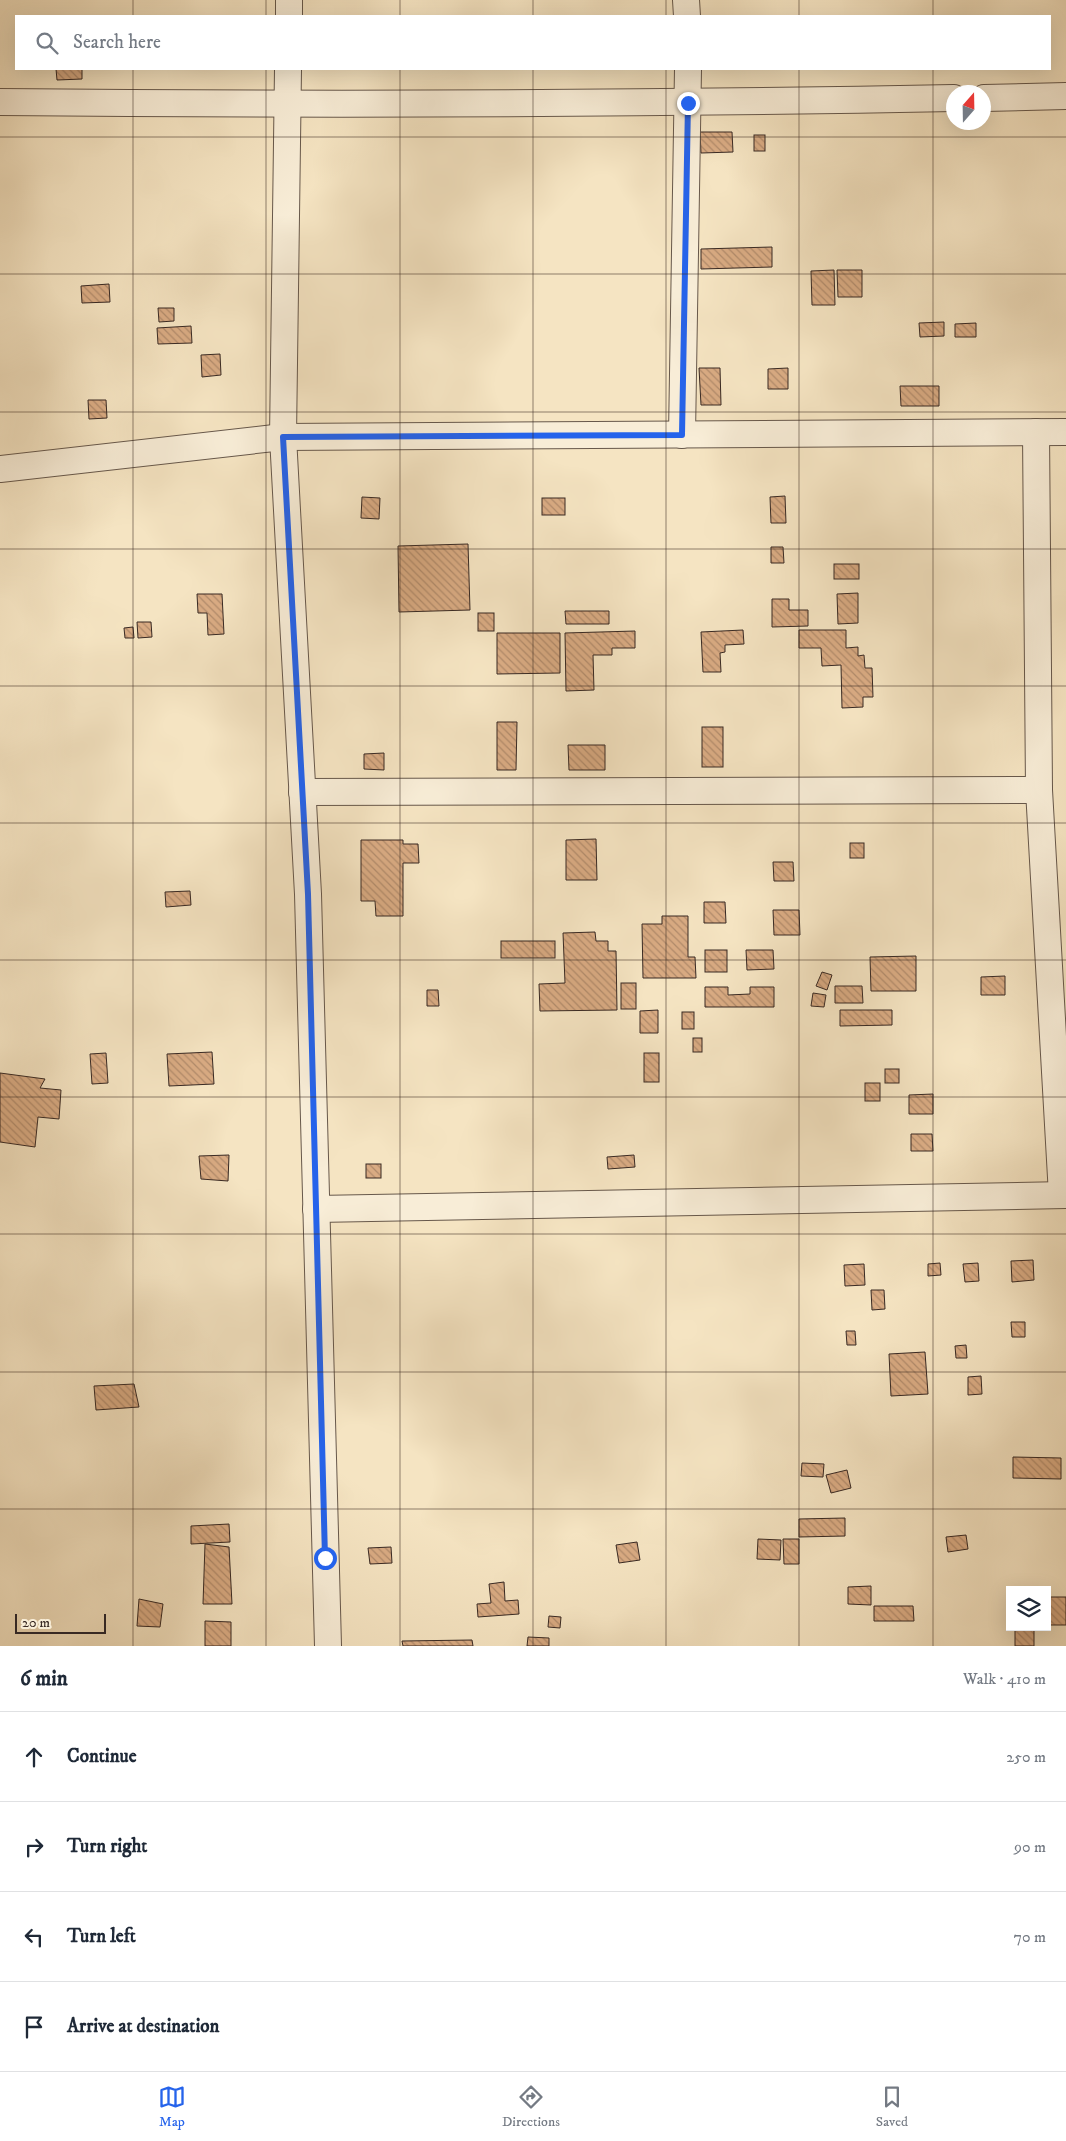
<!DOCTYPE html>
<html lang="en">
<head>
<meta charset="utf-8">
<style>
  :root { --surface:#fff; --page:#f2f2f3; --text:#1f2937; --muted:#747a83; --line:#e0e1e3; --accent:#2563eb }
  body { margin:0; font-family:"IM FELL DW Pica",serif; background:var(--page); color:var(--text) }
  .controls { position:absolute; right:15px; bottom:15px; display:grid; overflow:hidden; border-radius:0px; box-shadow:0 5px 20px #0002 }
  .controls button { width:45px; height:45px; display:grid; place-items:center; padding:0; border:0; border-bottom:1px solid var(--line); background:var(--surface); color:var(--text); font:25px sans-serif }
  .compass { position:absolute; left:946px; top:85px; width:45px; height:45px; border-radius:50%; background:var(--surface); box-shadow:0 5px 20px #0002; rotate:20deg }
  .scale { position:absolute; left:15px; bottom:12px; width:91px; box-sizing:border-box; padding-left:5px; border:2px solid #382923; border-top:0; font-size:14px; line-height:18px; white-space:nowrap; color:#382923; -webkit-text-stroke:4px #f8edd7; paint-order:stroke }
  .stop { position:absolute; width:15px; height:15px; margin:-11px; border:4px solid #2563eb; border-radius:50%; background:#fff }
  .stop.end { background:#2563eb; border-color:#fff; box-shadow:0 1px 5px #0008 }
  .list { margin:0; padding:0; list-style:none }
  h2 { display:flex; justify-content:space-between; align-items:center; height:65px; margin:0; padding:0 20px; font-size:21px }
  h2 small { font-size:16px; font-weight:400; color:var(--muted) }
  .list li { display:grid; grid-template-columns:32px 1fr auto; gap:15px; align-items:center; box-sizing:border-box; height:90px; padding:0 20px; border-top:1px solid var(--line) }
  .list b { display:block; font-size:19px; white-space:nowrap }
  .list em { font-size:16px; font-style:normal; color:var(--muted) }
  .icon { flex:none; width:28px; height:28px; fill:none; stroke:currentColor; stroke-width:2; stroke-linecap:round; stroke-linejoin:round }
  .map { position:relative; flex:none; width:1066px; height:1646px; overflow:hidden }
  .search { position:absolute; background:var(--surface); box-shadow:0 5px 20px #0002; left:15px; right:15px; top:15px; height:55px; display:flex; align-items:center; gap:12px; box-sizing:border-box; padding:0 18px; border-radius:0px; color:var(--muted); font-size:19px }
  .sheet { height:425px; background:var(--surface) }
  nav { display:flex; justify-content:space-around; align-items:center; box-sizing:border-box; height:70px; border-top:1px solid var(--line); background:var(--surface); font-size:14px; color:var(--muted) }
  nav a { display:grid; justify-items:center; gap:2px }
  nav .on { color:var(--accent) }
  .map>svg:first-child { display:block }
  .building { fill:url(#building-back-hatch); stroke:#382923 }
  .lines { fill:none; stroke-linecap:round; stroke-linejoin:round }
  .minor-casing { stroke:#67584b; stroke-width:28 }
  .minor { stroke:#f8edd7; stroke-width:26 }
  .route { stroke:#2563eb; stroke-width:6 }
  .grid { fill:none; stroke:#382923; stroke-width:1; stroke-opacity:0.55 }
</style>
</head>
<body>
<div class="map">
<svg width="1066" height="1646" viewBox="0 0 1066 1646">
  <defs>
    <pattern id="building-back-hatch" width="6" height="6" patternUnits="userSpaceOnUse" patternTransform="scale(1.25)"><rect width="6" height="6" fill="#d9ab83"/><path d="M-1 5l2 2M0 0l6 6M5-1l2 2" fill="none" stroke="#b18b6b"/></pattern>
  </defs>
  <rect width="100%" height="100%" fill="#f5e4c2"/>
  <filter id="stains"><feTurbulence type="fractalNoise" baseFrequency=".004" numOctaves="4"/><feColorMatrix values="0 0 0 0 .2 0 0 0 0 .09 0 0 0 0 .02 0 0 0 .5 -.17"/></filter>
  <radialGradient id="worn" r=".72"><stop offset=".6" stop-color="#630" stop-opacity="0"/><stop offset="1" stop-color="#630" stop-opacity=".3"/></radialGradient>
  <!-- building -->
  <g class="building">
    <path d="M56,69H82V79L57,80Z"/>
    <path d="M700,132H732L733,152L701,153Z"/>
    <rect x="754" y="135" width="11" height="16"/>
    <path d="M772,247V267L701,269V249Z"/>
    <path d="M834,270L835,305H812L811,271Z"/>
    <path d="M837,270H862V297H838Z"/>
    <path d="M109,284L110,302L82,303L81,286Z"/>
    <path d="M158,308H174V321L159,322Z"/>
    <path d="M944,322V336L920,337L919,323Z"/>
    <path d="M976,323V337H955V324Z"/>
    <path d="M191,326L192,343L158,344L157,328Z"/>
    <path d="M220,354L221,375L202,377L201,355Z"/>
    <path d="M699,368H720L721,405H701Z"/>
    <path d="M788,368V389H768V369Z"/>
    <path d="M900,386H939V406H901Z"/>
    <path d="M88,400H106L107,418L89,419Z"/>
    <path d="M785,496L786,523H771L770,497Z"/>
    <path d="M362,497L380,498L379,519L361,518Z"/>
    <rect x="542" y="498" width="23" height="17"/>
    <path d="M468,544L470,610L399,612L398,546Z"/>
    <path d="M771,547H783L784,563H771Z"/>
    <rect x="834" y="564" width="25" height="15"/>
    <path d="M858,593V623L838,624L837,594Z"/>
    <path d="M197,594H222L224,634L208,635L207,613H198Z"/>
    <path d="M772,599H789V610H808V626L772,627Z"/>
    <path d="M565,611H609V624H566Z"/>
    <rect x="478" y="613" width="16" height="18"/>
    <path d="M137,622H151L152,637L138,638Z"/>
    <path d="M133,627L134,638H125L124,628Z"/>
    <path d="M743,630L744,644L725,645V652L720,653L721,672H703L701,632Z"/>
    <path d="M799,630H846V648L858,647V656L864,655L865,668H872L873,697H863V707L842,708L841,665L822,666L821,648H799Z"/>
    <path d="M635,631V648H612V655H593L594,690L566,691L565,633Z"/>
    <path d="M497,633H560V673L497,674Z"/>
    <path d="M497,722H517L516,770H497Z"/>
    <rect x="702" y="727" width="21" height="40"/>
    <path d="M568,745H605V770H569Z"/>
    <path d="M384,753V770L364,769V754Z"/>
    <path d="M596,839L597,880H566V840Z"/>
    <path d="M361,840H403V844H418L419,863H403V916H376L375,901H361Z"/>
    <rect x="850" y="843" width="14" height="15"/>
    <path d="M773,862H793L794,881H774Z"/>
    <path d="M190,891L191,905L166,907L165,892Z"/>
    <path d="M704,902H725L726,923H704Z"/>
    <path d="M773,910H799L800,935H774Z"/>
    <path d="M662,916H688V957H695L696,978H643L642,924H662Z"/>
    <path d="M595,932L596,941H608V951H616L617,1010L540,1011L539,984L565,983L563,933Z"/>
    <rect x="501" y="941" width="54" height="17"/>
    <rect x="705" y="950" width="22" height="22"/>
    <path d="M746,950H773L774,969L747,970Z"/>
    <path d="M916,956V991H871L870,957Z"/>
    <path d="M822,972L832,975L827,990L816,986Z"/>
    <path d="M1005,976V995H981V977Z"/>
    <rect x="621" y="983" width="15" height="26"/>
    <path d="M835,986H862L863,1003H835Z"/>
    <path d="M705,987H728V995L750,994V987H774V1007H705Z"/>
    <path d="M427,990H438L439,1006H427Z"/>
    <path d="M813,993L826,995L824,1007L811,1006Z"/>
    <path d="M658,1010V1033H640V1011Z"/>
    <path d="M840,1010H892V1025L840,1026Z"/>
    <rect x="682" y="1012" width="12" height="17"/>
    <rect x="693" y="1038" width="9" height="14"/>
    <path d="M212,1052L214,1084L169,1086L167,1054Z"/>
    <path d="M106,1053L108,1083L92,1084L90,1054Z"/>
    <rect x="644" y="1053" width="15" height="29"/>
    <rect x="885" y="1069" width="14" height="14"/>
    <path d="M0,1073L45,1079L40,1088L61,1090L59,1119L38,1117L35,1147L0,1142Z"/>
    <rect x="865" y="1083" width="15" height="18"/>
    <path d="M933,1094V1114H909V1095Z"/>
    <path d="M911,1134H932L933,1151H911Z"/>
    <path d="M229,1155L228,1181L201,1179L199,1156Z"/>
    <path d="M634,1155L635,1167L608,1169L607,1157Z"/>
    <rect x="366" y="1164" width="15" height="14"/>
    <path d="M1033,1260L1034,1280L1012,1282L1011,1261Z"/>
    <path d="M940,1263L941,1275L928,1276V1264Z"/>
    <path d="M978,1263L979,1281L965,1282L963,1264Z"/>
    <path d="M864,1264L865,1285L845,1286L844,1265Z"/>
    <path d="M871,1290H884L885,1309L872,1310Z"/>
    <path d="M1011,1322H1025V1337H1012Z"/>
    <path d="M846,1331H855L856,1345H847Z"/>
    <path d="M966,1345L967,1358H956L955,1346Z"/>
    <path d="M925,1352L928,1394L891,1396L889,1354Z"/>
    <path d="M981,1376L982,1394L968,1395V1377Z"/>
    <path d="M134,1384L139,1407L96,1410L94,1386Z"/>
    <path d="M1013,1457L1061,1458V1479L1013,1478Z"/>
    <path d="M802,1463L824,1464L823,1477L801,1476Z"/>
    <path d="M847,1470L851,1488L831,1493L826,1475Z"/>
    <path d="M845,1518V1536L799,1537V1519Z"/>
    <path d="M229,1524L230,1542L191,1544V1526Z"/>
    <path d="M966,1535L968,1549L948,1552L946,1537Z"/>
    <path d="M758,1539L781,1540L780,1560L757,1559Z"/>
    <path d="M783,1539H799V1564H784Z"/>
    <path d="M637,1542L640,1560L619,1563L616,1545Z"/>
    <path d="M205,1544L229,1547L232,1604H203Z"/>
    <path d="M391,1547L392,1563L370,1564L368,1548Z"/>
    <path d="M504,1582L505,1601L518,1600L519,1614L478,1617L477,1604L491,1603L489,1584Z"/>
    <path d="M871,1586V1605L848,1604V1587Z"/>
    <path d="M1047,1597H1066V1625H1048Z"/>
    <path d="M139,1599L163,1604L160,1627L137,1626Z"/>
    <path d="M874,1606H913L914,1621H874Z"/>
    <path d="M549,1616L561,1617L560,1628L548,1627Z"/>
    <path d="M205,1621L231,1622V1646H205Z"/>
    <rect x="1015" y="1627" width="19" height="19"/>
    <path d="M528,1637L549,1638V1646H527Z"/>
    <path d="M472,1640L473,1646H403L402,1641Z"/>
  </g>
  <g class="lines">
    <!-- minor casing -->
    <g class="minor-casing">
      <g id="minor">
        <path d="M686,0L687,16"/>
        <path d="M289,16V0"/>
        <path d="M288,69L283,437L308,894L328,1646"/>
        <path d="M984,98L1066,96"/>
        <path d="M0,102C318,105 636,104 954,98"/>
        <path d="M1036,432L1039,790L1062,1195"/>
        <path d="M682,435L688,69"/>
        <path d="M0,469L283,437L1066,432"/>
        <path d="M302,792L1039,790"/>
        <path d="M316,1209L1066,1195"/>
      </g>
    </g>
    <!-- minor -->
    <use href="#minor" class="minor"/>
  </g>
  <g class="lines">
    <!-- route -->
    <path class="route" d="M325,1558L308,894L283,437L682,435L688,103"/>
  </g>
  <!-- grid -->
  <path class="grid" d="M133,0V16M266,0V16M400,0V16M533,0V16M666,0V16M799,0V16M933,0V16M133,69V1646M266,69V1646M400,69V1646M533,69V1646M666,69V1646M799,69V1646M933,69V1646M0,137H1066M0,274H1066M0,412H1066M0,549H1066M0,686H1066M0,823H1066M0,960H1066M0,1097H1066M0,1234H1066M0,1372H1066M0,1509H1066"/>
  <rect width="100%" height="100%" filter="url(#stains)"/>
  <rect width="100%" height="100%" fill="url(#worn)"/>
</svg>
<div class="controls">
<button><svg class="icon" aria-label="layers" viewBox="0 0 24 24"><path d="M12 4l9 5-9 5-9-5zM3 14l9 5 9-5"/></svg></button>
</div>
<svg class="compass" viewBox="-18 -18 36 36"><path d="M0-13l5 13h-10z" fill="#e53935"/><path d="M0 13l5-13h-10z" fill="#747a83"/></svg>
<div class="scale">20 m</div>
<div class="stop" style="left:325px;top:1558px"></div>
<div class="stop end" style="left:688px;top:103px"></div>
<div class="search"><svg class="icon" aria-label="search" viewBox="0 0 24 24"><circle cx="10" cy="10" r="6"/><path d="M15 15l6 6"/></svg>Search here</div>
</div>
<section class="sheet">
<h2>6 min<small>Walk · 410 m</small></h2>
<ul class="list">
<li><svg class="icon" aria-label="ahead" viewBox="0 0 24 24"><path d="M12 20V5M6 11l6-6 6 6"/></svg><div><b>Continue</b></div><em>250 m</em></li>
<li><svg class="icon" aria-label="right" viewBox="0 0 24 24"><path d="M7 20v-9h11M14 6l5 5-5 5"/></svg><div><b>Turn right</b></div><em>90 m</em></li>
<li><svg class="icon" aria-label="left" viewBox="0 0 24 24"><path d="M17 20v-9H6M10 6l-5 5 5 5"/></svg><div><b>Turn left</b></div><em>70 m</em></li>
<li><svg class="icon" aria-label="arrive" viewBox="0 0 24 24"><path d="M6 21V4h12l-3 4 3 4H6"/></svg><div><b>Arrive at destination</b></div></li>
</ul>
</section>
<nav>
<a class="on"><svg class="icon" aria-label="map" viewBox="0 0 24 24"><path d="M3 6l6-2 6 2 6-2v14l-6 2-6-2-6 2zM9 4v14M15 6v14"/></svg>Map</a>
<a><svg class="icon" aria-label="directions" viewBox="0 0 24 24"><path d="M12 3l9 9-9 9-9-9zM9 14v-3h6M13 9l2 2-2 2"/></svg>Directions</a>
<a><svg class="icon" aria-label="saved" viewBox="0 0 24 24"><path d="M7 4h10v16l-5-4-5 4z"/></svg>Saved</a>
</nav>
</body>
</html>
